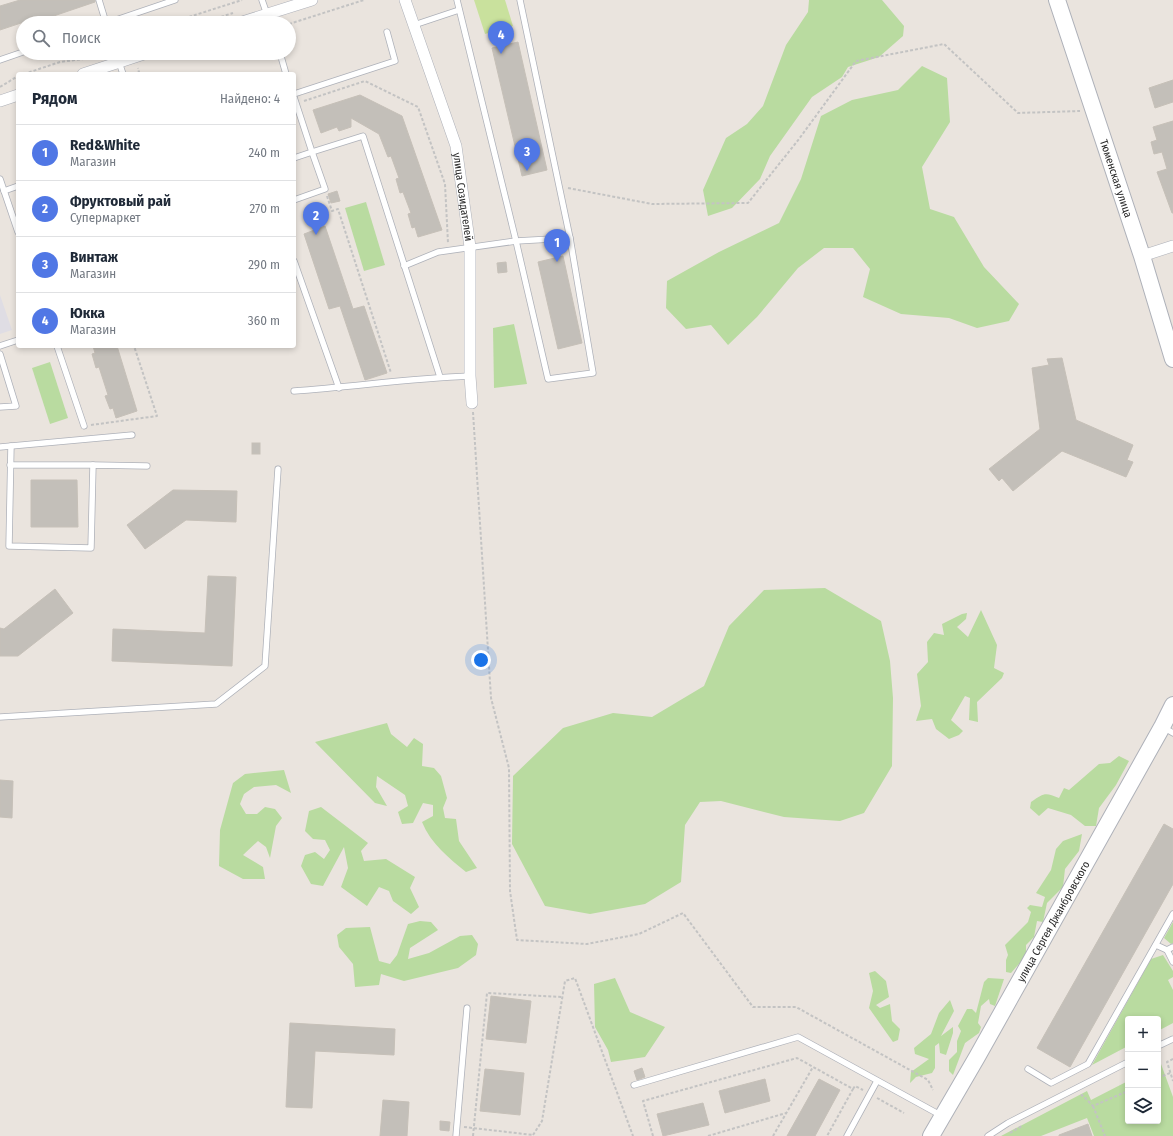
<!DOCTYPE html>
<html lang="ru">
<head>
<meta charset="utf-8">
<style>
  :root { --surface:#fff; --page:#f2f2f3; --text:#1f2937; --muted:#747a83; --line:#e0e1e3; --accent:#5077e5 }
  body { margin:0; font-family:"Fira Sans Condensed",sans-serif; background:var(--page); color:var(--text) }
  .controls { position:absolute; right:12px; bottom:12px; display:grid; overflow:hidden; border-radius:4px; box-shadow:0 2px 6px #0003 }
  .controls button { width:36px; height:36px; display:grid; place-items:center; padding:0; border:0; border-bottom:1px solid var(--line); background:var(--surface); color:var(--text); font:20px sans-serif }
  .you { position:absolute; left:481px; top:660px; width:14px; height:14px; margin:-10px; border:3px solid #fff; border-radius:50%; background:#1a73e8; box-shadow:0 0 0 6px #1a73e833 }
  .badge { display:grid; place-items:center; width:26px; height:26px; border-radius:50%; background:var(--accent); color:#fff; font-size:13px; font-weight:700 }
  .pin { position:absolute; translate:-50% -33px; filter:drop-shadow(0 1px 2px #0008) }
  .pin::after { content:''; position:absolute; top:21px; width:14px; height:12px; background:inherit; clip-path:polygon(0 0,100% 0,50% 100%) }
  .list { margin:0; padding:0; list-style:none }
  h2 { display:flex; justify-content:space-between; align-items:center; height:52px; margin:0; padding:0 16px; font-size:17px }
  h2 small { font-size:13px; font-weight:400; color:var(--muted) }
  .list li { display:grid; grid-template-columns:26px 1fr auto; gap:12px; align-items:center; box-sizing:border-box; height:56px; padding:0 16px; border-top:1px solid var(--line) }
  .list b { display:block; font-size:15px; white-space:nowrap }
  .list p { margin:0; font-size:13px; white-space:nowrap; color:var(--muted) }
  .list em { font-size:13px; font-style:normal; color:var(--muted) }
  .icon { flex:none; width:22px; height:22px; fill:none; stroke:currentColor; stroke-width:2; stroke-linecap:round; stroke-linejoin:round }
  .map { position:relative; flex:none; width:1173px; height:1136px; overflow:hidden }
  .search { position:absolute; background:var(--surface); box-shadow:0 2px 6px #0003; left:16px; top:16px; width:280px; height:44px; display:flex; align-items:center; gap:10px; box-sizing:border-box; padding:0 14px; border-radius:22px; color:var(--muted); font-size:15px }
  .panel { position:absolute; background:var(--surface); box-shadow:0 2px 6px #0003; left:16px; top:72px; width:280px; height:276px; border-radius:4px }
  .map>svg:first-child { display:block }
  .industrial { fill:#dfdde4 }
  .green { fill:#b9dba0 }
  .pitch { fill:#c9e19d }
  .building { fill:#c3bfb9; stroke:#c6c0b8 }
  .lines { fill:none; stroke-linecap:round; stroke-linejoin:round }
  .lane-casing { stroke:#aeb1b9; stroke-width:7 }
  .street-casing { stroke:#aeb1b9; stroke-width:12 }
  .secondary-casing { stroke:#aeb1b9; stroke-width:18 }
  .path { stroke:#c3c3c3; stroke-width:2; stroke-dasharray:3 2; stroke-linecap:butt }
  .lane { stroke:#fff; stroke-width:5.5 }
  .street { stroke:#fff; stroke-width:11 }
  .secondary { stroke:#fff; stroke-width:16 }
  .labels { text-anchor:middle; stroke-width:3.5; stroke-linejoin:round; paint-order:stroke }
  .street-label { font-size:11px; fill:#2a2a2a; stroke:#fff }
</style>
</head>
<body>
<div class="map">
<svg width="1173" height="1136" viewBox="0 0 1173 1136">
  <rect width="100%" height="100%" fill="#eae4de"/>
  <!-- industrial -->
  <path class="industrial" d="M0,295L12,330L0,334Z"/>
  <!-- green -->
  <g class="green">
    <path d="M809,0H882L904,26L903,36L879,57L848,67L842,77L812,97L770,156L760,179L732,208L708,216L703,190L726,138L747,124L763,106L786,45L808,12Z"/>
    <path d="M922,66L947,78L950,122L922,167L930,209L954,217L984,267L1019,304L1009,321L977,328L949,318L901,314L863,297L870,269L853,248H824L798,268L757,317L728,345L711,325L686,329L666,308L667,281L719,252L779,223L801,179L821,116L852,100L898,90Z"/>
    <path d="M366,202L385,265L364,271L345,208Z"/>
    <path d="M514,324L527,384L494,388L493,328Z"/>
    <path d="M50,362L68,418L50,424L32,368Z"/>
    <path d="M825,588L881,621L890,661L893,698L892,766L864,813L840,821L784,817L721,801L700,802L685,825L681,882L645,904L590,914L545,906L512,844L513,776L563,728L613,713L652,717L704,686L729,626L764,590Z"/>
    <path d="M981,610L997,645L994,668L1004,673L1002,678L977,702L978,722L969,720L970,698L965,696L951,720L963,731L959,735L949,739L936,729L932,719L916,721L921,706L917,674L928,662L927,642L934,633L944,635L942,624L962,614L967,613L966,619L957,627L968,637Z"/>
    <path d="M387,723L391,734L407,747L414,738L423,744L422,766L434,768L441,776L447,798L443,808L445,818L456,819L459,841L477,868L466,872C449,858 431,844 422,822L433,816V805L423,803L413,823L402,824L398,812L408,806L405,795L377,776L376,787L387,806L375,803L315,742Z"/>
    <path d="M1119,756L1129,761L1116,785L1099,808L1096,826H1085L1071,815L1048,808L1039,816L1030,808L1031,802C1044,793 1045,792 1059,798L1064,788L1069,790L1099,764L1110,763Z"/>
    <path d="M284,770L291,793L276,785L254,787L244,794L240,804L246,814H257L265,807L275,809L282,818L276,826L270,858L266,847L258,841L243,855L263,867L265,879H243L219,866L220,830L233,783L245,774Z"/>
    <path d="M321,807L368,843L361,851L364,861L386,859L415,877L410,888L419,907L411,914L393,901L389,891L379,887L367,906L341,887L348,868L344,847L323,886L311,884L301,866L305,855L315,852L324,859L330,850L325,840L313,839L305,831L309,811Z"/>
    <path d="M1082,834L1079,851L1065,869L1063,887L1047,903L1043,922L1037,921L1034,937L1026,945V956L1011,973L1006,972V960L1008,955L1005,945L1028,922L1031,912L1027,908L1030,905L1042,907L1045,897L1036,893L1051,870L1056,849L1063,841Z"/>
    <path d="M420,921L431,922L438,930L410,948L408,959L429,953L460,936L472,935L478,944L476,955L458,968L404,981L381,974L379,985L355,987L353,964L339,947L337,935L346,928L370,927L379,961L390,964L397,955L408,924Z"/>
    <path d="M1173,922V943L1171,944L1164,938Z"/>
    <path d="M1163,955L1173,971V977L1168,980L1173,990V1023L1158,1031V1019H1128V1046L1092,1065L1151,959Z"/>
    <path d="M875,971L886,981L889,997L876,1005L880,1008L890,1004L892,1021L900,1029L898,1040L893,1042L869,1008L873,991L869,973Z"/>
    <path d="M615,978L630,1012L665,1027L645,1057L611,1062L608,1050L595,1027L594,984Z"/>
    <path d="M988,978L1004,979L995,1006L990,1004L989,999L981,1006L978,1023L981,1027L979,1033L965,1043L953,1075L949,1071V1060L957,1052V1041L961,1031L958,1026L967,1009H972L976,1013L984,982Z"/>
    <path d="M950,1000L954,1011L941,1036L953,1027V1033L946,1055L940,1053L939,1043L935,1046V1068L932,1073L916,1077L910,1083L911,1072L929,1059L915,1054L914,1048L931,1034L939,1013Z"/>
    <path d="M1161,1064L1173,1097V1136H1094L1087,1118L1041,1136H1001L1087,1091L1091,1100L1128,1081V1121H1158V1065Z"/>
  </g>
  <!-- pitch -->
  <path class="pitch" d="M474,0H505L513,26L485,34Z"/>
  <!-- building -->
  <g class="building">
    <path d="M20,0H95V2L33,23H21L0,30V6Z"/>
    <path d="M518,42L547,170L522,176L492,48Z"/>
    <path d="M1173,80V102L1155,108L1149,88Z"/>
    <path d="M360,95L402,116L442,230L418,237L415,227L412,228L408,214L411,213L403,192L400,193L396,179L399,178L391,156L388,157L379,134L351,118V127L339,131L337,127L321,133L313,110Z"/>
    <path d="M1173,121V213H1172L1157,172L1167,169L1162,152L1154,154L1151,142L1157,140L1153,127Z"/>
    <path d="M337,191L340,201L331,203L328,194Z"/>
    <path d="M325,226L353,309L364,306L387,373L365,380L340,306L329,309L304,234Z"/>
    <path d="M563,256L582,343L558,349L538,262Z"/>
    <path d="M506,262L507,272L498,273L497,263Z"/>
    <path d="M93,346H117L137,411L116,418L113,408L110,409L105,396L108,395L99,367L96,368L92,354L95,353Z"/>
    <path d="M1062,358L1076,420L1133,445L1127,460L1133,462L1126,477L1062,451L1013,491L1002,478L999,481L989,469L1040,429L1032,368L1049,365L1047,359Z"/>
    <rect x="252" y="443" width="8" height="11"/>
    <path d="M31,480H77L78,527H31Z"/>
    <path d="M173,490L237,491L236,522L186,520L145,549L127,525Z"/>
    <path d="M208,576L236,577L232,666L112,661L113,629L205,633Z"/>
    <path d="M55,589L73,613L18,656H0V628L4,629Z"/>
    <path d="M0,780L13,781L12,818L0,817Z"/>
    <path d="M1164,824L1173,829V884L1070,1067L1037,1048Z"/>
    <path d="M491,996L531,1001L526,1043L486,1039Z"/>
    <path d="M290,1023L395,1029L394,1055L315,1051L312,1108L286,1107Z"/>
    <path d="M642,1068L645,1077L637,1080L634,1071Z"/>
    <path d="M485,1069L524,1073L520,1115L480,1111Z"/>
    <path d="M765,1079L770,1101L725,1113L719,1091Z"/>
    <path d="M819,1079L840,1090L815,1136H787Z"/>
    <path d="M383,1100L409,1102L407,1136H380Z"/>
    <path d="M703,1103L709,1125L663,1136L657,1114Z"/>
    <path d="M440,1121L450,1122L449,1131L440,1130Z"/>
    <path d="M1088,1124L1092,1136H1059V1135Z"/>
  </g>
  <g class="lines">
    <!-- lane casing -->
    <g class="lane-casing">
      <g id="lane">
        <path d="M99,0L106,23"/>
        <path d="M262,0L270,23"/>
        <path d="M457,0L516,241L548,379L593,373L570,238L520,0"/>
        <path d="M107,23L175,0"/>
        <path d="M414,25L459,10"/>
        <path d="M116,53L123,74"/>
        <path d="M280,53L286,74"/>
        <path d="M0,60L23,52"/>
        <path d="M294,94L395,61L387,32"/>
        <path d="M294,97L312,152L363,136L440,377"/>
        <path d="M294,158L312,152L325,189L294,200"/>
        <path d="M0,179L18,232"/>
        <path d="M4,191L18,186"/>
        <path d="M294,261L339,388"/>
        <path d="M404,266L438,252L516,241L570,238"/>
        <path d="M0,346L18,340"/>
        <path d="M57,346L84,426"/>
        <path d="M0,354L16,406L0,407"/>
        <path d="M294,391C353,387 411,378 470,376"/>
        <path d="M11,446L9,546L91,548L93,465L147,466"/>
        <path d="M0,447L132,435"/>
        <path d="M10,465H93"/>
        <path d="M0,717L216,704L265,666L278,469"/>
        <path d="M1163,727L1173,733"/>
        <path d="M1156,945L1167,950L1173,962"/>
        <path d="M1167,950L1173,947"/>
        <path d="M1158,1046L1173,1039"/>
        <path d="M1028,1069L1051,1083L1088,1064L1173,914"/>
        <path d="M634,1085L798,1037L942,1116"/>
        <path d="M456,1136L467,1008"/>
        <path d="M847,1136L877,1081"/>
        <path d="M988,1136L1008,1123L1128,1062"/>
      </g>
    </g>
    <!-- street casing -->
    <g class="street-casing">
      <g id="street">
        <path id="s1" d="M405,0L456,146L470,247V376L472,403"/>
        <path d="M239,23L312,0"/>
        <path d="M83,74L147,53"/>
        <path d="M0,101L18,95"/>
        <path d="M1142,256L1173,246"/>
      </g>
    </g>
    <!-- secondary casing -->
    <g class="secondary-casing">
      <g id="secondary">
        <path id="s2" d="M1057,0L1142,256L1173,359"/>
        <path id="s3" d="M931,1136L977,1057L1162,727L1173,705"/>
      </g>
    </g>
    <!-- path -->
    <g class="path">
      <path d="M170,23L242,0"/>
      <path d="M202,23L233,13"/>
      <path d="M289,24L364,0"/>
      <path d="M156,59L174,53"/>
      <path d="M24,74L60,62L99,57L104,53"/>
      <path d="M133,74L139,72L138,68"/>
      <path d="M0,87L18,76"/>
      <path d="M304,101L365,81L418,107L445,184L448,243"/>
      <path d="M568,188L652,204L748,203L799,139L856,61L944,44L1018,113L1080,111"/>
      <path d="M327,196L332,211L338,209L391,373"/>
      <path d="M473,412L491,698L509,768L510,891L517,940L587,944L639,934L683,913L753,1007H796L928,1080L933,1090"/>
      <path d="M91,425L157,416L134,346"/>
      <path d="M1173,1059L1167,1062L1173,1081"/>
      <path d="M1158,1078L1170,1073"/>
      <path d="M853,1089L855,1086L863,1090"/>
      <path d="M1081,1096L1082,1095L1093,1106L1128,1091"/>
      <path d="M877,1098L904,1113"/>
      <path d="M1093,1106L1105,1136"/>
      <path d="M464,1127L533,1135"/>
      <path d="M1010,1133L1022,1126"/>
      <path d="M533,1135L542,1121L565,981L575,978L633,1136"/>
      <path d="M473,1136L487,993L562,997"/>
      <path d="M653,1136L643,1101L797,1058L853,1089L827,1136"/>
      <path d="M708,1136L786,1113"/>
      <path d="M773,1136L813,1067"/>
    </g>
    <!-- lane -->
    <use href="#lane" class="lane"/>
    <!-- street -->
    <use href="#street" class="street"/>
    <!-- secondary -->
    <use href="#secondary" class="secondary"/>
  </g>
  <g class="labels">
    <!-- street labels -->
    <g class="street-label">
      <text dy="4" stroke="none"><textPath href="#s2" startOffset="188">Тюменская улица</textPath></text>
      <text dy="4" stroke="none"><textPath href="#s1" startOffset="206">улица Созидателей</textPath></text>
      <text dy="4" stroke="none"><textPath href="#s3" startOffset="247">улица Сергея Джанбровского</textPath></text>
    </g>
  </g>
</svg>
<div class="controls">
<button>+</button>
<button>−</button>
<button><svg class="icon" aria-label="layers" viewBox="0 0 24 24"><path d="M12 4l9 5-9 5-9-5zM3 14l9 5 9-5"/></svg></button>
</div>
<div class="you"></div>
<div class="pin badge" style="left:557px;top:262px">1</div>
<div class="pin badge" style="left:316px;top:235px">2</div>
<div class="pin badge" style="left:527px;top:171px">3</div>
<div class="pin badge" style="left:501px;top:54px">4</div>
<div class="search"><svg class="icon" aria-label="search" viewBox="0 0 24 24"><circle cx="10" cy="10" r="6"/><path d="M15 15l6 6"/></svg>Поиск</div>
<section class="panel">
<h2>Рядом<small>Найдено: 4</small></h2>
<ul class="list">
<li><span class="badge">1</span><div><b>Red&amp;White</b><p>Магазин</p></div><em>240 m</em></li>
<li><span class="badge">2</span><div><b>Фруктовый рай</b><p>Супермаркет</p></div><em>270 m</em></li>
<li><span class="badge">3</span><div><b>Винтаж</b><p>Магазин</p></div><em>290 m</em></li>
<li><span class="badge">4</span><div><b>Юкка</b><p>Магазин</p></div><em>360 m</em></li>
</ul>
</section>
</div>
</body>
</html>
